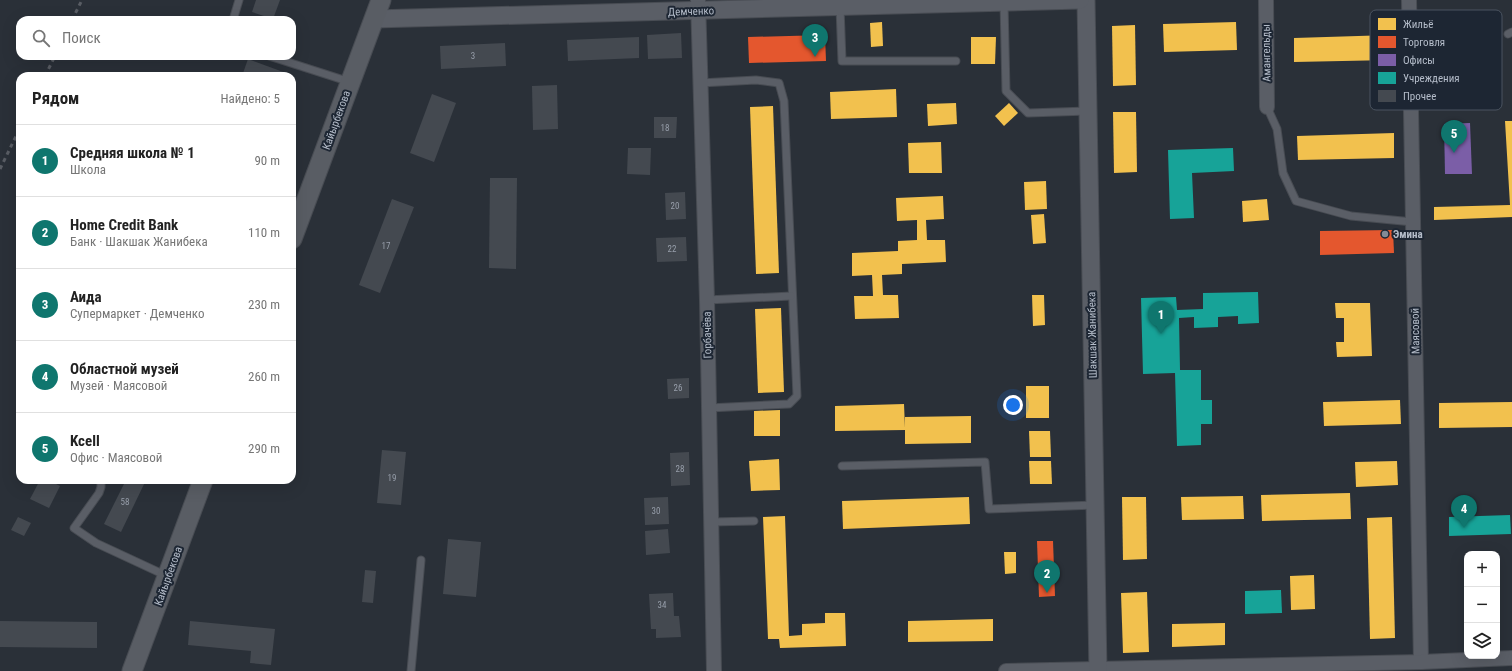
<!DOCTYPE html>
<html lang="ru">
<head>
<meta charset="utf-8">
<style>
  :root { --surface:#fff; --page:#f6f6f6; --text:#222; --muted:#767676; --line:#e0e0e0; --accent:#0f766e }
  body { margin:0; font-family:"Roboto Condensed",sans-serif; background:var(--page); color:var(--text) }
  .controls { position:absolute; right:12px; bottom:12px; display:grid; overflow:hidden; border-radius:8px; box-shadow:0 4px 16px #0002 }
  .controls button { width:36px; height:36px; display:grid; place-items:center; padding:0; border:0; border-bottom:1px solid var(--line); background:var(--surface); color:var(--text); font:20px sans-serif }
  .you { position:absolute; left:1013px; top:405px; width:14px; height:14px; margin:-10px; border:3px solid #fff; border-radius:50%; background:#1a73e8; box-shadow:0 0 0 6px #1a73e833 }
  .badge { display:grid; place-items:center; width:26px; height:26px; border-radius:50%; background:var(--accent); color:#fff; font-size:13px; font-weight:700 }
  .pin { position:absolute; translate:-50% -33px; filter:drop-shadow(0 1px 2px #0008) }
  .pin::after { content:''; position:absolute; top:21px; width:14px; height:12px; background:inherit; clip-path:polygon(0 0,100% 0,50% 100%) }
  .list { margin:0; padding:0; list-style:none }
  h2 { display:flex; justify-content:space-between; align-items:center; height:52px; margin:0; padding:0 16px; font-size:17px }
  h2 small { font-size:13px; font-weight:400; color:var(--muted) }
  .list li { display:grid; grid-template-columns:26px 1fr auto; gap:12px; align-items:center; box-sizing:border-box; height:72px; padding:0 16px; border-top:1px solid var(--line) }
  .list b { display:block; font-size:15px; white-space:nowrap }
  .list p { margin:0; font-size:13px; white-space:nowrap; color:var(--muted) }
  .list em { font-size:13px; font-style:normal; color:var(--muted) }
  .icon { flex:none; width:22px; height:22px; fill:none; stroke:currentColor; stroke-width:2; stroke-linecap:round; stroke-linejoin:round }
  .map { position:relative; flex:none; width:1512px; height:671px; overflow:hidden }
  .search { position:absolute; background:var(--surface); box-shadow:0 4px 16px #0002; left:16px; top:16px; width:280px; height:44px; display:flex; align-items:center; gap:10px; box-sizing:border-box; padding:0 14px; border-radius:12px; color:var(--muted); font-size:15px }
  .panel { position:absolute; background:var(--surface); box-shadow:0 4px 16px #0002; left:16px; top:72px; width:280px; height:412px; border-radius:12px }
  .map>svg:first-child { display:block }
  .homes { fill:#f2c14e }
  .shops { fill:#e4572e }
  .offices { fill:#7b5ea7 }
  .public { fill:#17a398 }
  .building { fill:#444950 }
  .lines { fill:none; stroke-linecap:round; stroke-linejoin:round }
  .service-casing { stroke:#484c53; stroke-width:9 }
  .minor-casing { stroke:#484c53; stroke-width:16 }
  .tertiary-casing { stroke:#484c53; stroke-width:19 }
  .secondary-casing { stroke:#484c53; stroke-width:21 }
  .service { stroke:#5a5e66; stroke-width:7 }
  .minor { stroke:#5a5e66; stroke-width:14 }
  .tertiary { stroke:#5a5e66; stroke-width:17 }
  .secondary { stroke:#595d64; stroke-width:19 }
  .rail { stroke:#595d64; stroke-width:3; stroke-dasharray:4 4; stroke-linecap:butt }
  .poi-dot { fill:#848b96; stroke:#1d2633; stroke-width:1.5 }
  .labels { text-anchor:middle; stroke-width:4; stroke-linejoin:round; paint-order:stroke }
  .number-label { font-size:9px; fill:#989fab }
  .street-label { font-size:11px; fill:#b4bcc9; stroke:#1d2633 }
  .poi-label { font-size:11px; font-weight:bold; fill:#b4bcc9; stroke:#1d2633; text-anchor:start }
  .key { fill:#1d2633; stroke:#4a5360; stroke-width:1 }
  .key-label { font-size:11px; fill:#b4bcc9 }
</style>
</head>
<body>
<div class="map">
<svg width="1512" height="671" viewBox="0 0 1512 671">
  <rect width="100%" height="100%" fill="#2a3038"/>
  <!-- homes -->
  <g class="homes">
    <path d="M882,22L883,46L871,47L870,23Z"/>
    <path d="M1236,22L1237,50L1164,52L1163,24Z"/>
    <path d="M1135,25L1136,85L1113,86L1112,26Z"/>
    <path d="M1390,35L1391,60L1294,62V38Z"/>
    <path d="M971,37H996L995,64H971Z"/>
    <path d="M896,89L897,117L831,119L830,92Z"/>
    <path d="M956,103L957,124L928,126L927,104Z"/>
    <path d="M1009,103L1018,113L1004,126L995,116Z"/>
    <path d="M773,106L779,273L756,274L750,107Z"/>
    <path d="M1113,112H1136L1137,172L1114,173Z"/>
    <path d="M1505,121H1512V217L1434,220V207L1510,205Z"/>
    <path d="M1394,133V158L1298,160L1297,136Z"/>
    <path d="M941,142L942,173H909L908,143Z"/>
    <path d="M1046,181L1047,209L1025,210L1024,182Z"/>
    <path d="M943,196L944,219L926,220L927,240H945L946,262L902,264V274L882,275L883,295H898L899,318L855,319L854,296H873L872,275L852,276V253L898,251V241L917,240V220L897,221L896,198Z"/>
    <path d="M1267,199L1269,220L1243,222L1242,201Z"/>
    <path d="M1044,214L1046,243L1033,244L1031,215Z"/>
    <path d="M1032,295H1044L1045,325L1033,326Z"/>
    <path d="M1335,303H1370L1372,356L1337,357L1336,342H1344V318H1336Z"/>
    <path d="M781,308L784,392L758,393L755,309Z"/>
    <rect x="1026" y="386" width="23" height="32"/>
    <path d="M1400,400L1401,424L1324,426L1323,402Z"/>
    <path d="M1512,402V427L1439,428V403Z"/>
    <path d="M904,404L905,428V417L971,416V443L905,444V430L835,431V406Z"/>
    <path d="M780,410V436H754V411Z"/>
    <path d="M1029,431H1050L1051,457H1030Z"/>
    <path d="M779,459L780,490L751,491L749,461Z"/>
    <path d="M1029,461H1051L1052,484H1030Z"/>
    <path d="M1397,461L1398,485L1356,487L1355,462Z"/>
    <path d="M1350,493L1351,519L1262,521L1261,495Z"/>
    <path d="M1243,496L1244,519L1182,520L1181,497Z"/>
    <path d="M969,497L970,524L843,529L842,501Z"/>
    <path d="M1122,497H1146L1147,559L1123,560Z"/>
    <path d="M785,516L789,636L802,635V624L825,623V613H845L846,646L780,648L779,639H768L763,517Z"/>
    <path d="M1392,517L1395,638L1370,639L1367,518Z"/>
    <path d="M1004,552H1016V573L1005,574Z"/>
    <path d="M1314,575L1315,609L1291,610L1290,576Z"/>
    <path d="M1147,592L1149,652L1123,653L1121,593Z"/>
    <path d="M993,619V641L908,642V621Z"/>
    <path d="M1225,623V645L1172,647V624Z"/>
  </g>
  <!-- shops -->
  <g class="shops">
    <path d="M825,35L826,61L749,63L748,37Z"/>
    <path d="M1393,230L1394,253L1320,255V231Z"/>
    <path d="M1037,541H1053L1055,596L1039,597Z"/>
  </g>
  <!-- offices -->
  <path class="offices" d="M1470,123L1472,174H1445L1444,124Z"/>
  <!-- public -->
  <g class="public">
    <path d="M1233,148L1234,171L1192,173L1194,218L1170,219L1168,150Z"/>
    <path d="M1258,292L1259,323L1238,324V316L1218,317V327L1194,328V317L1179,318L1180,370H1201V400H1212V424H1201V445L1177,446L1175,373L1143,374L1141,298L1176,297L1177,310L1203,309V293Z"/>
    <path d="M1510,515L1511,534L1449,536V517Z"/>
    <path d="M1281,590L1282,613L1245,614V591Z"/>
  </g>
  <!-- building -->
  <g class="building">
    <path d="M256,0H280L273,19L252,12Z"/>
    <path d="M681,33L682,58L648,59L647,35Z"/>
    <path d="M639,37V58L568,61L567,40Z"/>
    <path d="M505,43L506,66L441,69L440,46Z"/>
    <path d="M248,59L286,73L285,76H242Z"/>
    <path d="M557,85L558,129L533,130L532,86Z"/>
    <path d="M432,94L456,103L434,162L410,153Z"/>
    <path d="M654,117H677L676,138H654Z"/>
    <path d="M628,148H651L650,175L627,174Z"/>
    <path d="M490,178H517L516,269L489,268Z"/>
    <path d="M685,192L686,219L666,220L665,193Z"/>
    <path d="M392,199L414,207L380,293L359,285Z"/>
    <path d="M686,237L687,261L657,262L656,238Z"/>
    <path d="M689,378V398L668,399L667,379Z"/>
    <path d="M382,450L406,452L401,505L377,503Z"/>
    <path d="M689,452L690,485L671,486L670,453Z"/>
    <path d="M40,480H48L60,486L49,508L30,499Z"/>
    <path d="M126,480H146L121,532L104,524Z"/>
    <path d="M668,497L669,524L645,525L644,498Z"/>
    <path d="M18,517L31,523L24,536L11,530Z"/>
    <path d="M668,529L670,553L646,555L645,531Z"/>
    <path d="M448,539L481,542L476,597L443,594Z"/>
    <path d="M365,570L376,571L373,603L362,602Z"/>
    <path d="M673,593L674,616H679L681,637L656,638V629H651L649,594Z"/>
    <path d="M0,621L97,622V648L0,647Z"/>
    <path d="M190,621L275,629L271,665L250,663L251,651L188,645Z"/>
  </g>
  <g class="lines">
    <!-- service casing -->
    <g class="service-casing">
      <g id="service">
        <path d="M1004,2L1006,91L1028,113L1088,111"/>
        <path d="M840,7L842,61H956"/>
        <path d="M233,20L239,0"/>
        <path d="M1508,34L1512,32"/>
        <path d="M269,56L350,82"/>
        <path d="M700,83L756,80L779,83L784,101L797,396L789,404L709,408"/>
        <path d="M1267,107L1277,129L1283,173L1296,201L1351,216L1413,222"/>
        <path d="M707,300L791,296"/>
        <path d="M842,466L985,462L989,509L1095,505"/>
        <path d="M101,480V487L99,493L74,528L96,543L167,576"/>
        <path d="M711,522L754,521"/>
        <path d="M411,671L421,560"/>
      </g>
    </g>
    <!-- minor casing -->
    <g class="minor-casing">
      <g id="minor">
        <path d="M698,0L707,300L714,671"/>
        <path d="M1266,0L1267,107"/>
        <path d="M1409,0L1421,662"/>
        <path d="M1006,671L1421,662L1512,658"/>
      </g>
    </g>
    <!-- tertiary casing -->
    <g class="tertiary-casing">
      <g id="tertiary">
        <path d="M1086,0L1098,671"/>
        <path d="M374,19L1080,0"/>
      </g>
    </g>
    <!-- secondary casing -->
    <g class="secondary-casing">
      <g id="secondary">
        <path d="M292,239L381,0"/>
        <path d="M132,671L203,480"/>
      </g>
    </g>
    <!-- service -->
    <use href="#service" class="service"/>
    <!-- minor -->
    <use href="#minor" class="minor"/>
    <!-- tertiary -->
    <use href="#tertiary" class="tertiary"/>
    <!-- secondary -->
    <use href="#secondary" class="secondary"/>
    <!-- rail -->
    <g class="rail">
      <path d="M72,20L82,0"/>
      <path d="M45,76L55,56"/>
      <path d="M0,169L20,128"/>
    </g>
  </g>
  <!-- markers -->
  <circle class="poi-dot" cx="1385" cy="234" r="4"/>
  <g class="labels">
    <!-- number labels -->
    <g class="number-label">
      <text x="473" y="59">3</text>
      <text x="665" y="131">18</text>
      <text x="675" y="209">20</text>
      <text x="386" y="249">17</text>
      <text x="672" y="252">22</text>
      <text x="678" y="391">26</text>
      <text x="680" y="472">28</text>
      <text x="392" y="481">19</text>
      <text x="125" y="505">58</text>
      <text x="656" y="514">30</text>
      <text x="662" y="608">34</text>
    </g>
    <!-- street labels -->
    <g class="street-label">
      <text transform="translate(691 11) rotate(-2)" y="4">Демченко</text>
      <text transform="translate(1266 53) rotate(-91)" y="4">Амангельды</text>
      <text transform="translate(336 120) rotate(-70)" y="4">Кайырбекова</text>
      <text transform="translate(1415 331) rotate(-91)" y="4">Маясовой</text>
      <text transform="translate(707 335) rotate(-91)" y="4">Горбачёва</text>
      <text transform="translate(1092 335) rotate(-91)" y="4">Шакшак Жанибека</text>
      <text transform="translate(168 576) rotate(-70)" y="4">Кайырбекова</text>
    </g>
    <!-- poi labels -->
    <g class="poi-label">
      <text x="1393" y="238">Эмина</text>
    </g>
  </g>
  <!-- legend -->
  <rect x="1370" y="10" width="132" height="100" rx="6" class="key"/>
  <rect x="1378" y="18" width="18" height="12" fill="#f2c14e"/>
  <rect x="1378" y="36" width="18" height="12" fill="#e4572e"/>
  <rect x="1378" y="54" width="18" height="12" fill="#7b5ea7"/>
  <rect x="1378" y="72" width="18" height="12" fill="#17a398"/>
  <rect x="1378" y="90" width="18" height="12" fill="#444950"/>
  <g class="key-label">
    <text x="1403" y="28">Жильё</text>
    <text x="1403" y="46">Торговля</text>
    <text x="1403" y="64">Офисы</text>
    <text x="1403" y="82">Учреждения</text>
    <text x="1403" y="100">Прочее</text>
  </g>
</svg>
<div class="controls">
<button>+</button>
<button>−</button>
<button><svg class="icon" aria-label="layers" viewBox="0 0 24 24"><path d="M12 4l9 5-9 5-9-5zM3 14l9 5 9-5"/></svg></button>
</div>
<div class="you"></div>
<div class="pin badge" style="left:1161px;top:334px">1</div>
<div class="pin badge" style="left:1047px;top:593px">2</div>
<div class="pin badge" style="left:815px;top:57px">3</div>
<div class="pin badge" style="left:1464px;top:528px">4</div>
<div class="pin badge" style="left:1454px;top:153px">5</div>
<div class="search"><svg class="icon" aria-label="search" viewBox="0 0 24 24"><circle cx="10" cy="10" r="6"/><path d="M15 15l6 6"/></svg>Поиск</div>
<section class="panel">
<h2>Рядом<small>Найдено: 5</small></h2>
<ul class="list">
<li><span class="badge">1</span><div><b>Средняя школа № 1</b><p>Школа</p></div><em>90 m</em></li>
<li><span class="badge">2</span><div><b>Home Credit Bank</b><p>Банк · Шакшак Жанибека</p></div><em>110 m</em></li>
<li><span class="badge">3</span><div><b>Аида</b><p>Супермаркет · Демченко</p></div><em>230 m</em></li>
<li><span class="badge">4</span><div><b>Областной музей</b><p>Музей · Маясовой</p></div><em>260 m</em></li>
<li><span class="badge">5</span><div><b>Kcell</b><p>Офис · Маясовой</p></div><em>290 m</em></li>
</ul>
</section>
</div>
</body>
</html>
